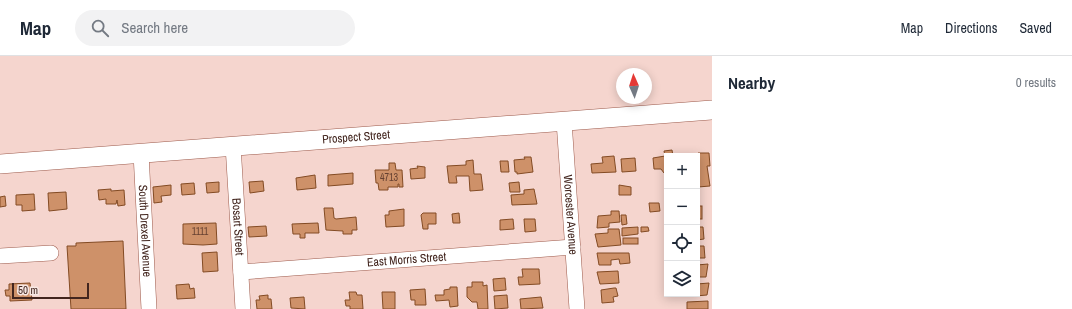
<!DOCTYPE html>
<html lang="en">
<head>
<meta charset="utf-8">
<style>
  :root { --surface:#fff; --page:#f2f2f3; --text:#1f2937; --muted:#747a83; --line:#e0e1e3 }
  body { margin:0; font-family:"Archivo Narrow",sans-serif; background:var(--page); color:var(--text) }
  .controls { position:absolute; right:12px; bottom:12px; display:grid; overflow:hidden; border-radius:0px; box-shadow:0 2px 10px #0003 }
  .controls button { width:36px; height:36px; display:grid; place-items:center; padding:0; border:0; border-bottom:1px solid var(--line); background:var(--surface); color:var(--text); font:20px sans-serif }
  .compass { position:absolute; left:616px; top:12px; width:36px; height:36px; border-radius:50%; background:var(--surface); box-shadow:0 2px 10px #0003; rotate:357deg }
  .scale { position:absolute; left:12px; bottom:10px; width:77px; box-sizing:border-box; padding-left:4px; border:2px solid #42251e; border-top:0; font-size:11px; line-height:14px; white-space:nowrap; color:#42251e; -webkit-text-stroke:3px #f7e7e3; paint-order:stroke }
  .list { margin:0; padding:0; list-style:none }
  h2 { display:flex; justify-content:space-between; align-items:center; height:52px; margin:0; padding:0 16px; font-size:17px }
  h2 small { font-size:13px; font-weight:400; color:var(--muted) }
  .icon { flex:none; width:22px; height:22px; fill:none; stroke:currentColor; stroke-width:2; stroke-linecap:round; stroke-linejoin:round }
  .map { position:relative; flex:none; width:712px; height:253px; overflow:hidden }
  header { display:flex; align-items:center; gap:24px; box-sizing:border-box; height:56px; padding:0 20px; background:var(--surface); border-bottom:1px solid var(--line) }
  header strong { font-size:19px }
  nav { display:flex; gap:22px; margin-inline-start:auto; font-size:14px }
  .search { width:280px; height:36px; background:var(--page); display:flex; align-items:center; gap:10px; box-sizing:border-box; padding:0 14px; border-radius:22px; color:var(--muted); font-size:15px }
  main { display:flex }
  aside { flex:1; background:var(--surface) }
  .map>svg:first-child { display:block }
  .building { fill:#ce9169; stroke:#834b24 }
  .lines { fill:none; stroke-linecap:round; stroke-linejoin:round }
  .minor-casing { stroke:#9d5a4b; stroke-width:16 }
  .major-casing { stroke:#9d5a4b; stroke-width:20 }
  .minor { stroke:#fff; stroke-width:15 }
  .major { stroke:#fff; stroke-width:19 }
  .labels { text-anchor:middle; stroke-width:4; stroke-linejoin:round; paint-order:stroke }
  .number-label { font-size:10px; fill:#654031 }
  .street-label { font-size:12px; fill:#42251e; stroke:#f7e7e3 }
</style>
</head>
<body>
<header>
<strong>Map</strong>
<div class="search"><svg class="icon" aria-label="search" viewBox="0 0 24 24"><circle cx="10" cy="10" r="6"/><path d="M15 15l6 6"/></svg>Search here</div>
<nav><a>Map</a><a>Directions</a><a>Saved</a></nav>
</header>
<main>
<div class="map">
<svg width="712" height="253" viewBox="0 0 712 253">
  <rect width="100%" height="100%" fill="#f5d5ce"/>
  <!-- building -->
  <g class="building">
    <path d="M672,94L673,100H667L666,116L664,117L661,113H654L653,102L665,100L664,95Z"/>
    <path d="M698,97H709L710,110H707L710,130L698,131Z"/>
    <path d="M614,100L616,116L592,117L591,108L603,107L602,101Z"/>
    <path d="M524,101H531L533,116L517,118V116H515L514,104L525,103Z"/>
    <path d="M635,102L636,115L622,116L621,103Z"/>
    <path d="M473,104L474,118H481L483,134L470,135L469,120H456L457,127H449L447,110L466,109V105Z"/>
    <path d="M500,105H508L509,116H501Z"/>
    <path d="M389,107H395L396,114H402L403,131H399V128H398V131H388V134H379L378,127H376L375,114H389Z"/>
    <path d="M417,110L425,111V122L411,123L410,113L418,112Z"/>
    <path d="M353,117V128L328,130V119Z"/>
    <path d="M315,119L316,132L297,134L296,122Z"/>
    <path d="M263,125L264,135L250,137L249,126Z"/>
    <path d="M219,126V136L207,137L206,127Z"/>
    <path d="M519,126L520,136H510L509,127Z"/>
    <path d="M194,127L195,138L182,139L181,128Z"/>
    <path d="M171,129V139L161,140L162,146L154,147L153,131Z"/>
    <path d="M619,129L631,131V139H619Z"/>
    <path d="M111,133V135L124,134L125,149L118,150L117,144L116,148H106V143L99,144L98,134Z"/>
    <path d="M534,133L537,148L512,149L511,139L524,138V134Z"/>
    <path d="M66,136L67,153L49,155L48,137Z"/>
    <path d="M34,138L35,154L22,155V149H16V139Z"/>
    <path d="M5,140L6,150L0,151V141Z"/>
    <path d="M649,147H659L660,155L650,156Z"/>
    <rect x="697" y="150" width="5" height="13"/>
    <path d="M324,152H333L334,162L336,163L356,161L357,174H352V178H343V175L326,174Z"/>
    <path d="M404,153V170L386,171L385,159H389V155Z"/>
    <path d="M611,155H619L620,166L609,167V171L597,172L598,160L611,159Z"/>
    <path d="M423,157H436V168H428V173H423L421,159Z"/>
    <path d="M459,157L460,167H453L452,158Z"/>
    <path d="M621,159H626L627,168L622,169Z"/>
    <path d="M513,163L514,173L500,174V164Z"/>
    <path d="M524,163H535L536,175L525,176Z"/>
    <path d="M216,167L217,188L203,189L183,188V168Z"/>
    <path d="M318,167L319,177H305V182H300V178H293L292,168Z"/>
    <path d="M266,170L267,180L249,181L248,171Z"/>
    <path d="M638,171V178L622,180V172Z"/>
    <path d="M641,171H648L649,175L641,176Z"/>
    <path d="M697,171H703L704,183L697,184Z"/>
    <path d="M608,173H619L621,189L598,191L595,178L608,177Z"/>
    <rect x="623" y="182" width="15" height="6"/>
    <path d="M123,185L126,253H71L67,190H76V187Z"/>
    <path d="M697,190H704L705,202H697Z"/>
    <path d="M217,196L218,215L203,216L202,197Z"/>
    <path d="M597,197H629L630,207L620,208L619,203L611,204V209H599Z"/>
    <path d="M708,208L706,221H697V209Z"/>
    <path d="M522,213H539L540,228L519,229L518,221H523Z"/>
    <path d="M618,215L619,227L600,228L597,216Z"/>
    <path d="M505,222L506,234L494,235L493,223Z"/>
    <path d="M472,226H483V230L487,229L488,253H478L477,246H472L467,241V231H472Z"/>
    <path d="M30,227L32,244L10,245V240H6L5,234H9V228Z"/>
    <path d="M709,227L707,239L695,240V238H697V228Z"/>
    <path d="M189,228L190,233L194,232L195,242L177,243L176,229Z"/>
    <path d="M450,231H457L458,250L450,251L449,244L436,245L435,239H444V234L450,233Z"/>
    <path d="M614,232H616L618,240L613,241L614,246L602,247L601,234Z"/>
    <path d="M425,233L426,249H415V244H411L410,234Z"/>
    <path d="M349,236H356L357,239H362L363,253H350V250H346L345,244H350Z"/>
    <path d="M382,236H395V253H383Z"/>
    <path d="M268,239V243H271L272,253H257L256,244H260L259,240Z"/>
    <path d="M507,239L508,252L495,253L494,240Z"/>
    <path d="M304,241L305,253L291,252L290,242Z"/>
    <path d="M541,241L543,252L521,253L520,243Z"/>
    <path d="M708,245V253H687V246Z"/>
  </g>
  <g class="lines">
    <!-- minor casing -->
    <g class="minor-casing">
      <g id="minor">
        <path id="s1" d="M564,65L577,253"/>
        <path id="s2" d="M233,89L243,253"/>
        <path id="s3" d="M141,97L149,253"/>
        <path d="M0,200L51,197"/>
        <path id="s4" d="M241,216L573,191"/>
      </g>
    </g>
    <!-- major casing -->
    <g class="major-casing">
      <g id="major">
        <path id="s5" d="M0,108L712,54"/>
      </g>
    </g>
    <!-- minor -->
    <use href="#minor" class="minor"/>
    <!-- major -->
    <use href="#major" class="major"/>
  </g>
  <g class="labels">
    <!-- number labels -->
    <g class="number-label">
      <text x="389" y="125">4713</text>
      <text x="200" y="179">1111</text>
    </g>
    <!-- street labels -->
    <g class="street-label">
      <text dy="4" stroke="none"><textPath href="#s5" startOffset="357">Prospect Street</textPath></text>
      <text dy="4" stroke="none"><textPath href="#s1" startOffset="94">Worcester Avenue</textPath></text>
      <text dy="4" stroke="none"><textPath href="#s2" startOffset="82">Bosart Street</textPath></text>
      <text dy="4" stroke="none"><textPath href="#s3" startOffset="78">South Drexel Avenue</textPath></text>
      <text dy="4" stroke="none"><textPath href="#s4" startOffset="166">East Morris Street</textPath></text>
    </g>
  </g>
</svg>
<div class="controls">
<button>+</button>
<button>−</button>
<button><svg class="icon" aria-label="locate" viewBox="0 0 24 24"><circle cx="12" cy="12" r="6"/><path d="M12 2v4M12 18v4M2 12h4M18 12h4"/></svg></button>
<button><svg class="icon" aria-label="layers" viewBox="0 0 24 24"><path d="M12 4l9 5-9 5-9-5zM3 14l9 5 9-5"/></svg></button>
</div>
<svg class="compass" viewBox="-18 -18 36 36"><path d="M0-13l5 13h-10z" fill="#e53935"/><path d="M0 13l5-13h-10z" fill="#747a83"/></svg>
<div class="scale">50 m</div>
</div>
<aside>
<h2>Nearby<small>0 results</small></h2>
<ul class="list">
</ul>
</aside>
</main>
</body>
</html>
